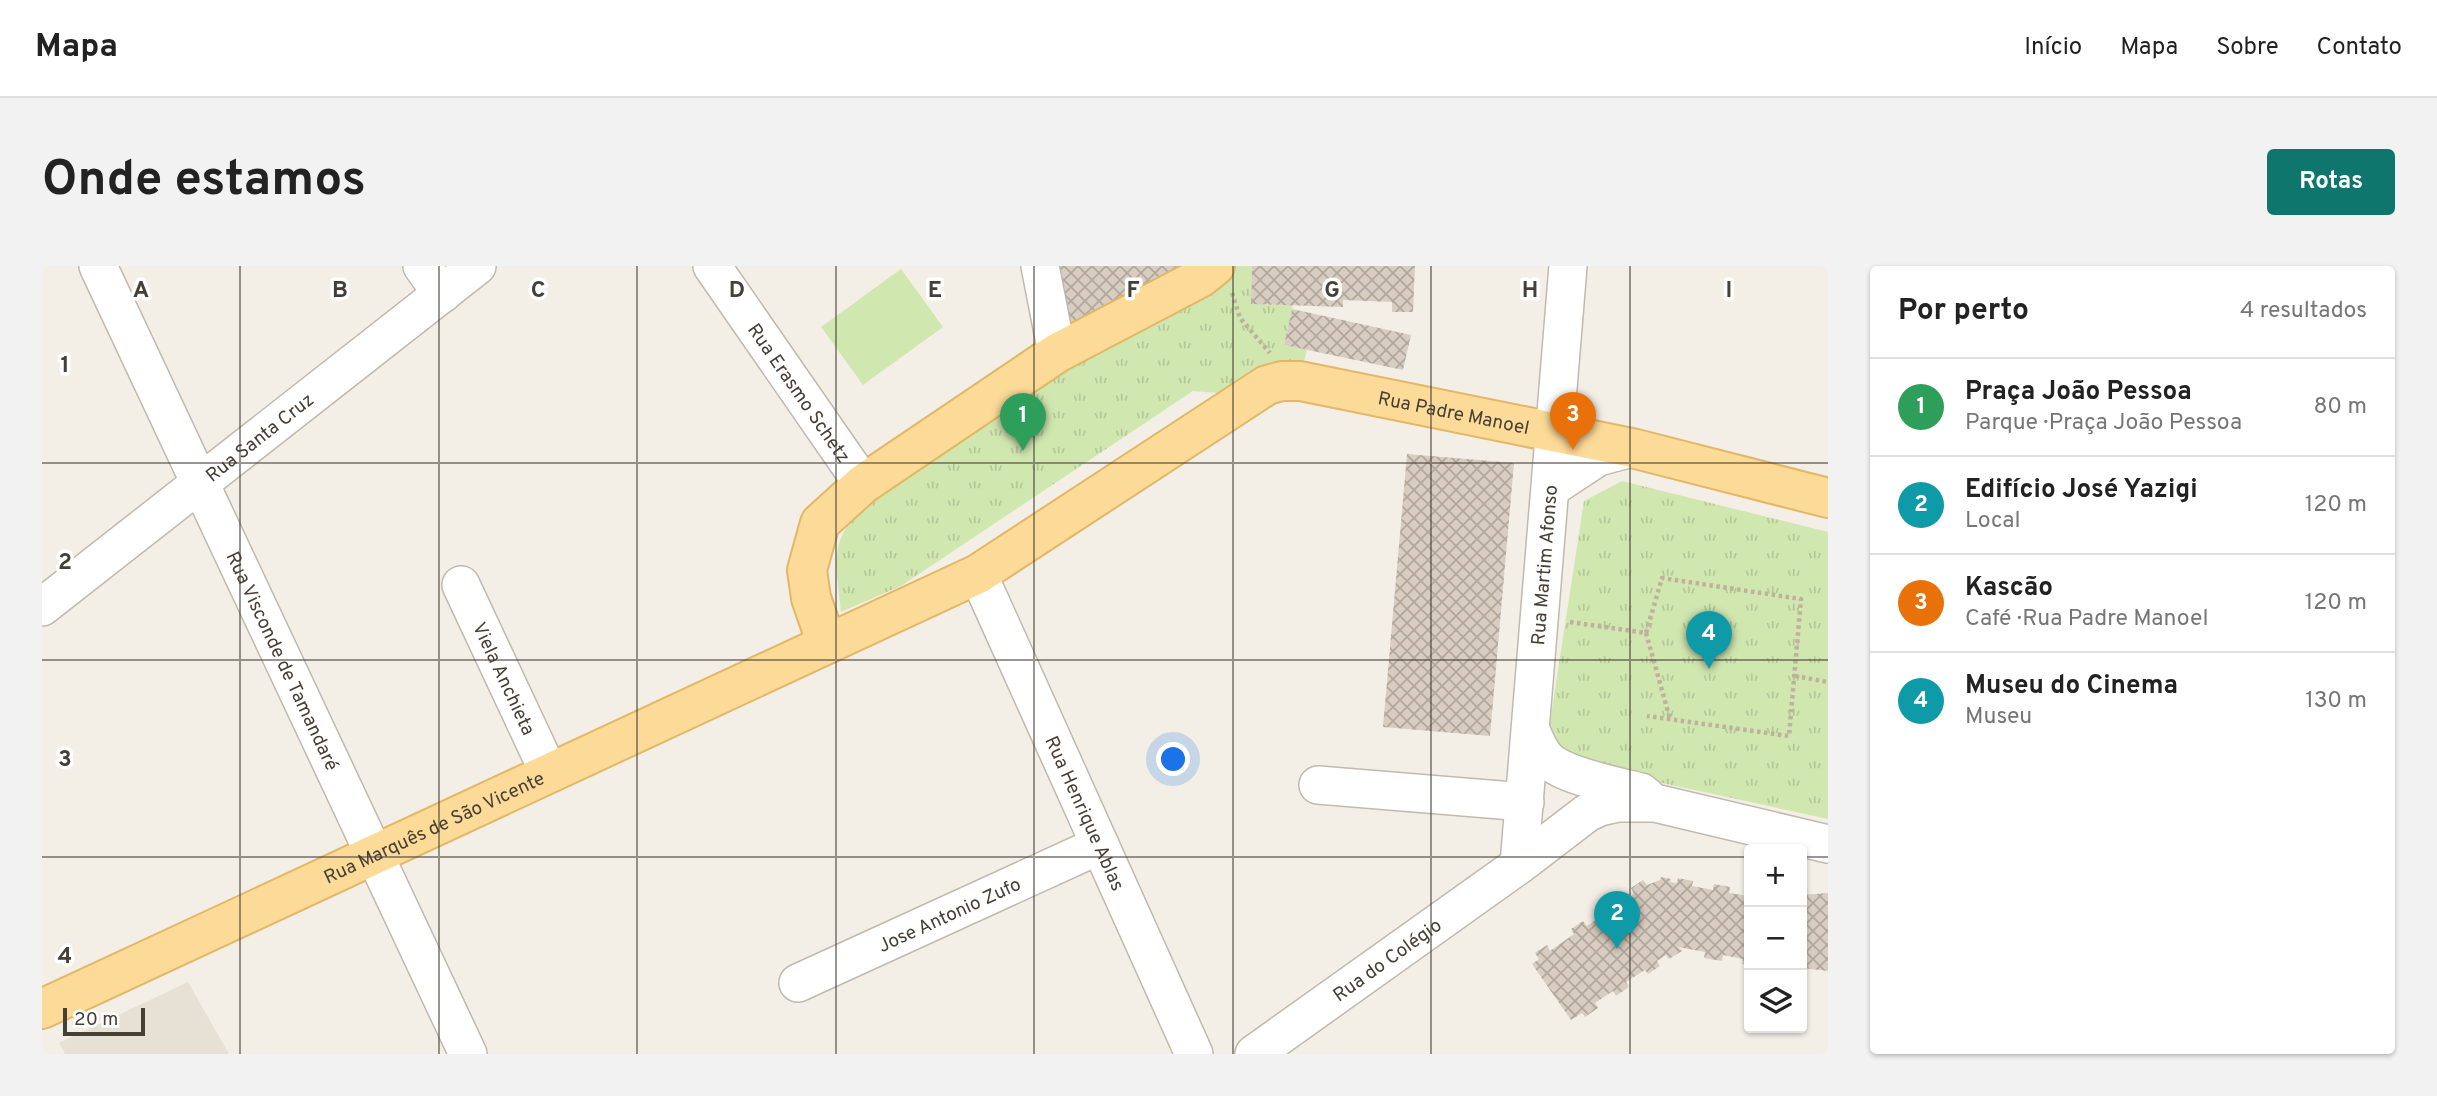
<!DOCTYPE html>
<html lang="pt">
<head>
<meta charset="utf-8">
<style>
  :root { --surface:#fff; --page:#f2f2f2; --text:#222; --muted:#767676; --line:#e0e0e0; --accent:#0f766e }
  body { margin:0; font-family:Overpass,sans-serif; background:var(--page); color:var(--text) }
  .controls { position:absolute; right:21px; bottom:21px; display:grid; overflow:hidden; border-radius:7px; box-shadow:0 2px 5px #0004 }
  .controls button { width:63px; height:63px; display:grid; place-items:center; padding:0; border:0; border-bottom:2px solid var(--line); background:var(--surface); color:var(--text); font:35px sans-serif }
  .scale { position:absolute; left:21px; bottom:18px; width:82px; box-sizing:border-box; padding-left:7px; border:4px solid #463f36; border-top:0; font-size:19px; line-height:24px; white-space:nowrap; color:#463f36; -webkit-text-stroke:5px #fff; paint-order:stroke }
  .you { position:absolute; left:1132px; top:494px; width:24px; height:24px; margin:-18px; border:5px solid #fff; border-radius:50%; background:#1a73e8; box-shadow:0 0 0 10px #1a73e833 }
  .badge { display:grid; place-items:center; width:46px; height:46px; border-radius:50%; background:var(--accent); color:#fff; font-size:23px; font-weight:700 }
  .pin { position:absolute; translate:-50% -58px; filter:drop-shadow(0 2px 4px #0008) }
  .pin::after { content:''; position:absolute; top:37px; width:24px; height:21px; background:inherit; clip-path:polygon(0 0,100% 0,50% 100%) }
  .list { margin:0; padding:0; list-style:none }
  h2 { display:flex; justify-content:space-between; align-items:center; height:91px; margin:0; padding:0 28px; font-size:30px }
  h2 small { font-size:23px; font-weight:400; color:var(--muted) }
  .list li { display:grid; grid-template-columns:46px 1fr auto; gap:21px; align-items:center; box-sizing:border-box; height:98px; padding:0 28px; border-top:2px solid var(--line) }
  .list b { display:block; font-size:26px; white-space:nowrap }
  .list p { margin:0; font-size:23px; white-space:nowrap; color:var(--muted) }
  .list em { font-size:23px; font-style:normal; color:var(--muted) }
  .icon { flex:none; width:38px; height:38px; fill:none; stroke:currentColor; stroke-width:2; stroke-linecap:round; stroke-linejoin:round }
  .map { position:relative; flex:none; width:1786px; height:788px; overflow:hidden; border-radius:7px }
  header { display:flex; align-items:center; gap:42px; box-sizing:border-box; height:98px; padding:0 35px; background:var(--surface); border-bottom:2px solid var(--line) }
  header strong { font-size:33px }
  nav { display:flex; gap:38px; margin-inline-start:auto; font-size:24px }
  .intro { display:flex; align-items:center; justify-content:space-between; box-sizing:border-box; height:168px; padding:0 42px }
  h1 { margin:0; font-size:49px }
  .button { padding:18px 32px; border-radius:7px; background:var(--accent); color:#fff; font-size:24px; font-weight:700 }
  main { display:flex; gap:42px; padding:0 42px }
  aside { flex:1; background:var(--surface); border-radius:7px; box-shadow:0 2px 5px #0004 }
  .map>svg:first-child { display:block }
  .residential { fill:#e7e1d5 }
  .green { fill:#d1e7b0 }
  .park { fill:url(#park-tufts) }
  .building { fill:url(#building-cross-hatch) }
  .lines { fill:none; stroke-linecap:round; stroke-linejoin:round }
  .minor-casing { stroke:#c2b9ad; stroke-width:40 }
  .major-casing { stroke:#e2b767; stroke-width:42 }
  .path { stroke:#c0b19b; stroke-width:4.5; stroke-dasharray:3.5 3.5; stroke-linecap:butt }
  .minor { stroke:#fff; stroke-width:37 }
  .major { stroke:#fcda97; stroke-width:38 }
  .grid { fill:none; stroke:#463f36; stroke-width:2; stroke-opacity:0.55 }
  .labels { text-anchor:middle; stroke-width:7; stroke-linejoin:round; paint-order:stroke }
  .street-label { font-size:19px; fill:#463f36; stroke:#fff }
  .grid-label { font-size:23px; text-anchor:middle; font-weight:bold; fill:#463f36; stroke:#fff; stroke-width:7; stroke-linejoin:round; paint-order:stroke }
</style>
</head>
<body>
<header>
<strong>Mapa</strong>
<nav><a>Início</a><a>Mapa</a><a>Sobre</a><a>Contato</a></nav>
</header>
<div class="intro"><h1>Onde estamos</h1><a class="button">Rotas</a></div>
<main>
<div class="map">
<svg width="1786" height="788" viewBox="0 0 1786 788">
  <defs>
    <pattern id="park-tufts" width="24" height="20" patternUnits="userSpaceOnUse" patternTransform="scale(1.75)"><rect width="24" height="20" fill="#d1e7b0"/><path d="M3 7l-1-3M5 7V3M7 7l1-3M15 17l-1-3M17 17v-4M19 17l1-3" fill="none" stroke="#b5c798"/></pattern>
    <pattern id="building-cross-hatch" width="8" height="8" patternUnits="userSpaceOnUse" patternTransform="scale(1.75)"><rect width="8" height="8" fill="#d8cdc0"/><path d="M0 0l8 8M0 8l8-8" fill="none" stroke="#b1a89d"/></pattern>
  </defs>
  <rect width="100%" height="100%" fill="#f3efe7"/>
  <!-- residential -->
  <path class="residential" d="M146,716L187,788H23L17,777Z"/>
  <!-- green -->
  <path class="green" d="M859,3L901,61L821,119L779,61Z"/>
  <!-- park -->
  <g class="park">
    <path d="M1187,0H1210L1209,38L1251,39L1242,79L1265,84L1262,95L1237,97L1175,127L1151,125L859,320L799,346C795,301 785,282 817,244L1019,105Z"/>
    <path d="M1580,215L1786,266V553L1542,500L1506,469L1542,235Z"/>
  </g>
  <!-- building -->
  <g class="building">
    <path d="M1017,0H1151L1028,60Z"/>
    <path d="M1210,0H1373L1371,46H1350V36L1301,34V41L1209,38Z"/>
    <path d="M1250,43L1369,69L1361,104L1242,79Z"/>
    <path d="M1365,188L1472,197L1448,470L1341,461Z"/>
    <path d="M1619,611L1629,613L1628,616L1635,617L1636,612L1651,615L1650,620L1671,624L1672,618L1688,621L1687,627L1707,630V700L1700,698L1701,693L1681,689L1680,695L1662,692L1663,686L1636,681L1640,685L1627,693L1624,689L1615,695L1618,700L1606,708L1603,704L1584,716L1587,721L1574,730L1571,725L1553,737L1556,742L1543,751L1540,747L1529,754L1490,698L1497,693L1493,687L1505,679L1508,685L1532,668L1529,663L1541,655L1545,660L1562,648L1558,643L1570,635L1574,640L1592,628L1589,622L1601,614L1605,619L1618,614Z"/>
    <path d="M1786,627V705L1760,702V629Z"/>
  </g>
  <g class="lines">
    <!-- minor casing -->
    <g class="minor-casing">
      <g id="minor">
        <path id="s1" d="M56,0L426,788"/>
        <path d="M380,0L400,28"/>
        <path id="s2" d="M670,0L821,218"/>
        <path d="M998,0L1015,87"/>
        <path d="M1509,222L1556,191L1590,182"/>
        <path id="s3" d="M936,308L1152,788"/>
        <path id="s4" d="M419,319L507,507"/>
        <path id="s5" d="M0,341L435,0"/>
        <path d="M1489,464C1493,474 1497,485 1505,493C1521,510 1575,520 1599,526L1605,531"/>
        <path d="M1276,519L1483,536"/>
        <path id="s6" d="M1477,599L1526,0"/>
        <path id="s7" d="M756,717L1058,579"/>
        <path id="s8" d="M1212,788L1477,599L1545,547L1558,541L1576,537H1613L1786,578"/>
      </g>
    </g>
    <!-- major casing -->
    <g class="major-casing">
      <g id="major">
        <path d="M785,378L769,332L765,304L778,257L821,218L1015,87L1158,12L1173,0"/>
        <path id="s9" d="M0,743L936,308L1225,119L1240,115H1258L1590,182L1786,232"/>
      </g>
    </g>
    <!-- path -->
    <g class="path">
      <path d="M1190,27L1198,52L1228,87"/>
      <path d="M1528,356L1604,367L1620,312L1759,333L1747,470L1605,450"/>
      <path d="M1604,367L1628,453"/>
      <path d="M1753,410L1786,416"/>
    </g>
    <!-- minor -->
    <use href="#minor" class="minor"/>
    <!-- major -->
    <use href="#major" class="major"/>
  </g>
  <!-- grid -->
  <path class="grid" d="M198,0V788M397,0V788M595,0V788M794,0V788M992,0V788M1191,0V788M1389,0V788M1588,0V788M0,197H1786M0,394H1786M0,591H1707M1760,591H1786"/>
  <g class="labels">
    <!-- street labels -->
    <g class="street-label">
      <text dy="7" stroke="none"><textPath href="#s2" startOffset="154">Rua Erasmo Schetz</textPath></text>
      <text dy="7" stroke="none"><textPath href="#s9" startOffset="1568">Rua Padre Manoel</textPath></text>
      <text dy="7" stroke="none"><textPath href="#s5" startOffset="276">Rua Santa Cruz</textPath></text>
      <text dy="7" stroke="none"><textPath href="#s6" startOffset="301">Rua Martim Afonso</textPath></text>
      <text dy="7" stroke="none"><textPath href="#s1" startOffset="436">Rua Visconde de Tamandaré</textPath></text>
      <text dy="7" stroke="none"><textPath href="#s4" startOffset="103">Viela Anchieta</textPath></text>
      <text dy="7" stroke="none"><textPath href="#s3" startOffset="262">Rua Henrique Ablas</textPath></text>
      <text dy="7" stroke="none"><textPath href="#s9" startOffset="432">Rua Marquês de São Vicente</textPath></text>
      <text dy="7" stroke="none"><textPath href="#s7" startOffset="166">Jose Antonio Zufo</textPath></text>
      <text dy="7" stroke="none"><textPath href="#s8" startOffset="163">Rua do Colégio</textPath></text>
    </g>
  </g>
  <g class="grid-label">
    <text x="99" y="31">A</text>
    <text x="298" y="31">B</text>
    <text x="496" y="31">C</text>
    <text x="695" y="31">D</text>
    <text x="893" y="31">E</text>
    <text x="1091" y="31">F</text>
    <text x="1290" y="31">G</text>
    <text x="1488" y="31">H</text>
    <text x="1687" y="31">I</text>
    <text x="23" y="106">1</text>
    <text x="23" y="303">2</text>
    <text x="23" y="500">3</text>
    <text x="23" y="697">4</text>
  </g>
</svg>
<div class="controls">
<button>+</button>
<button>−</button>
<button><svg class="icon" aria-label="layers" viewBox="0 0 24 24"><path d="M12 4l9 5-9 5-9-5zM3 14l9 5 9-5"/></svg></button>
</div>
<div class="scale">20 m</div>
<div class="you"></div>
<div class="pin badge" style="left:981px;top:185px;background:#2e9e5b">1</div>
<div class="pin badge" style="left:1575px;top:683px;background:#0f9aa8">2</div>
<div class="pin badge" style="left:1531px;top:184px;background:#e8710a">3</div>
<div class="pin badge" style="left:1667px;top:403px;background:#0f9aa8">4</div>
</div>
<aside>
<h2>Por perto<small>4 resultados</small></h2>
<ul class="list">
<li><span class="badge" style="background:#2e9e5b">1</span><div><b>Praça João Pessoa</b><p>Parque · Praça João Pessoa</p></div><em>80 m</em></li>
<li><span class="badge" style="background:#0f9aa8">2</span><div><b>Edifício José Yazigi</b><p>Local</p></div><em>120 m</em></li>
<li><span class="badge" style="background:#e8710a">3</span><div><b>Kascão</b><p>Café · Rua Padre Manoel</p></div><em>120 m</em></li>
<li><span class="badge" style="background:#0f9aa8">4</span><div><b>Museu do Cinema</b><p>Museu</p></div><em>130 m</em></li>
</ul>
</aside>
</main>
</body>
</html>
